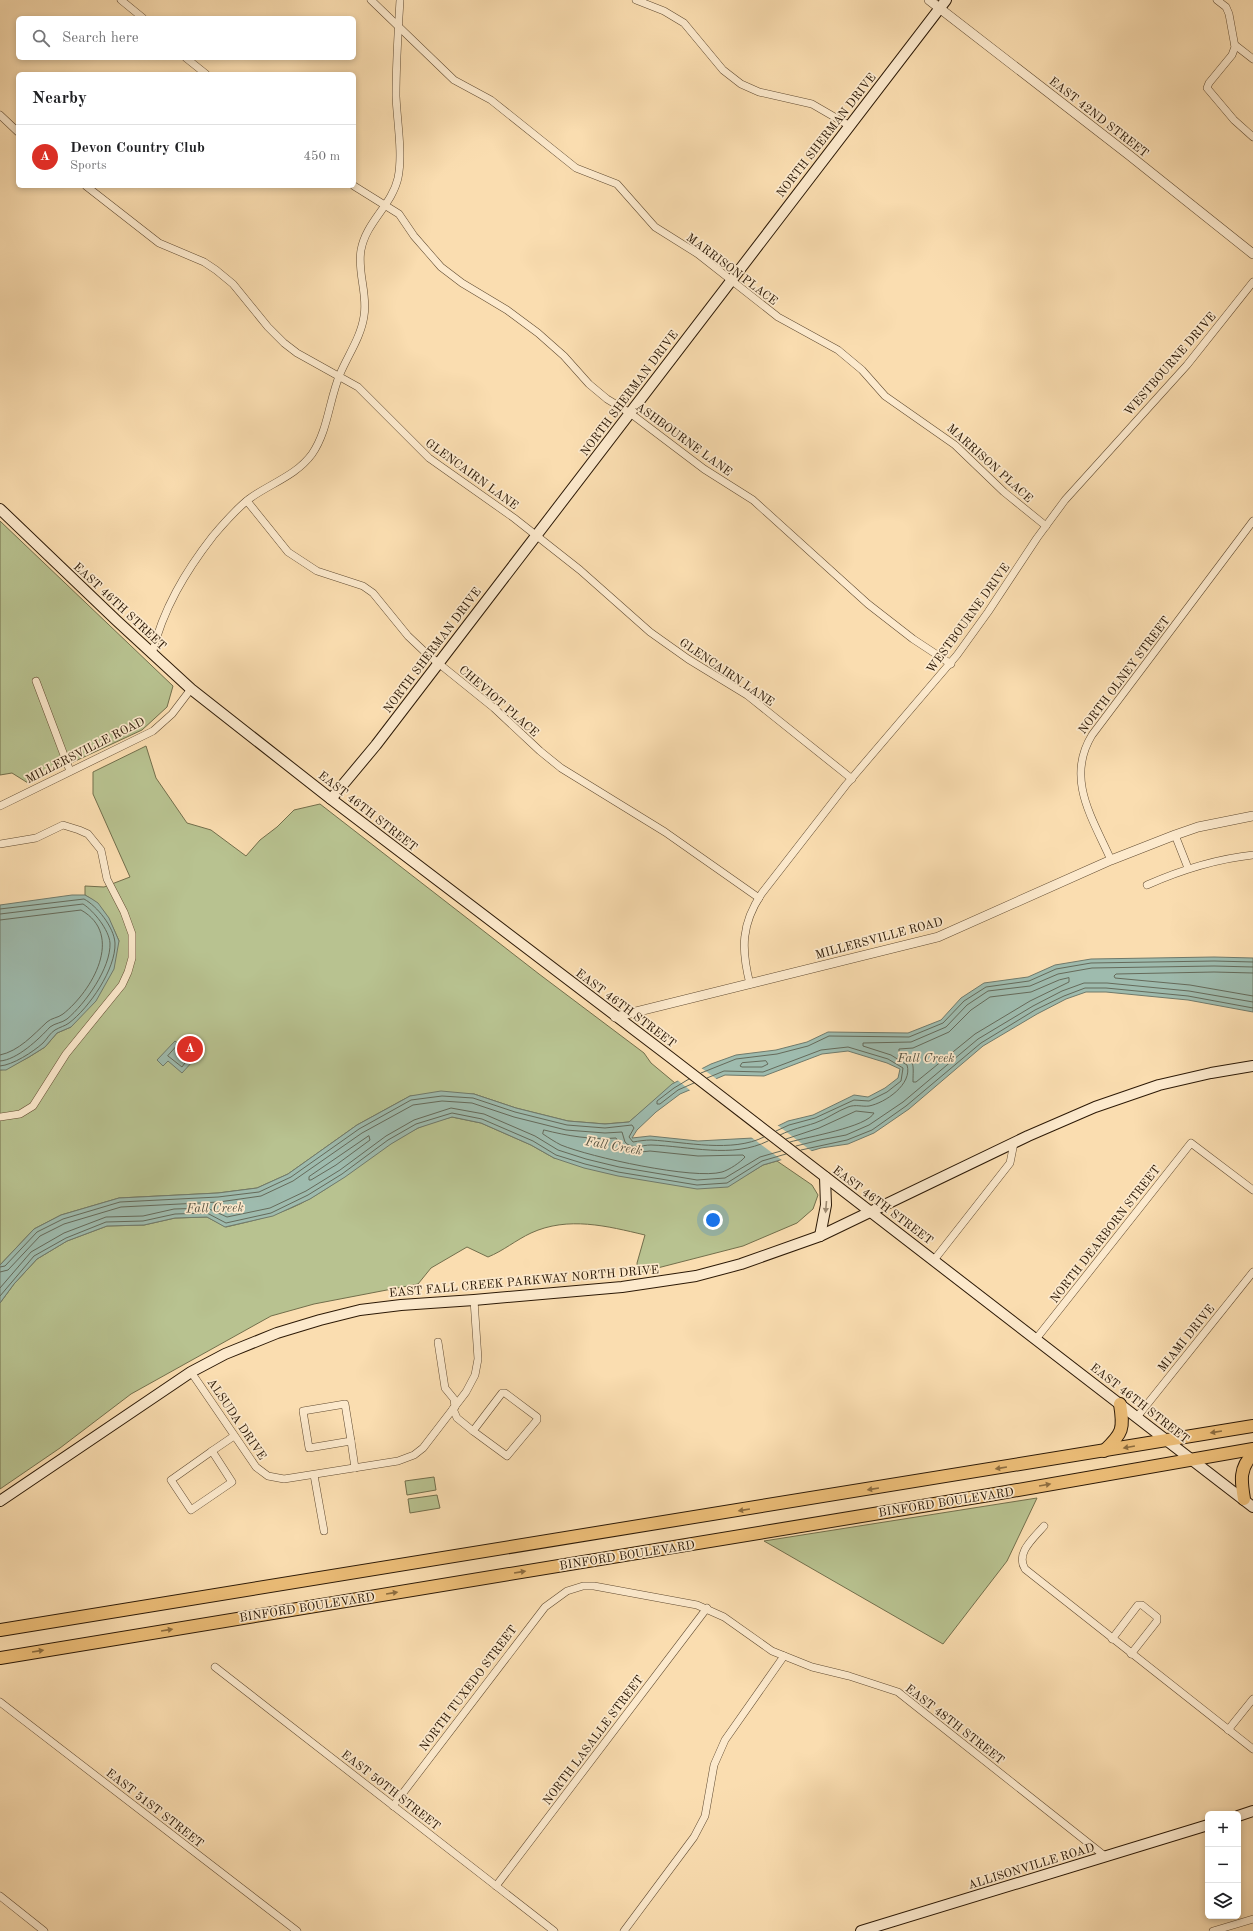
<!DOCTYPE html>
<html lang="en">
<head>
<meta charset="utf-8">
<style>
  :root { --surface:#fff; --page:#f2f2f2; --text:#202124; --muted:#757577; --line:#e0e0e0; --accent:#d93025 }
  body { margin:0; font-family:"Old Standard TT",serif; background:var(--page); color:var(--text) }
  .controls { position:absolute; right:12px; bottom:12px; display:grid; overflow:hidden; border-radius:6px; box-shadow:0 2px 6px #0003 }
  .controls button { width:36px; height:36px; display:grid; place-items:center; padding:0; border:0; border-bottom:1px solid var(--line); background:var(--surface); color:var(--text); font:20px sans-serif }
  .you { position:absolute; left:713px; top:1220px; width:14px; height:14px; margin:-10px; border:3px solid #fff; border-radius:50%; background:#1a73e8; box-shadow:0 0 0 6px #1a73e833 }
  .badge { display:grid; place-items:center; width:26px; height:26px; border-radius:50%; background:var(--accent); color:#fff; font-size:13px; font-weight:700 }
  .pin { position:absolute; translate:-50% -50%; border:2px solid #fff; box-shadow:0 1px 4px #0006 }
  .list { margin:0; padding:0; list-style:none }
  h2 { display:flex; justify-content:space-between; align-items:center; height:52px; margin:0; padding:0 16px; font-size:17px }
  h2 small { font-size:13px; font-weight:400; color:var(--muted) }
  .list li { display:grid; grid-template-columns:26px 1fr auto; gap:12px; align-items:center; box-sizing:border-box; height:64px; padding:0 16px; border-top:1px solid var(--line) }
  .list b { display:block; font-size:15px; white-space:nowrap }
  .list p { margin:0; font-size:13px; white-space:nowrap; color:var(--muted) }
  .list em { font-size:13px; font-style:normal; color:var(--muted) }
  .icon { flex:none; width:22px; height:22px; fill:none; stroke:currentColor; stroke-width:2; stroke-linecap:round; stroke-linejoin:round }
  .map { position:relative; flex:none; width:1253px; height:1931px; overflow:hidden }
  .search { position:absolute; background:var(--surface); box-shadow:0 2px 6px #0003; left:16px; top:16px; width:340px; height:44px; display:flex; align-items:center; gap:10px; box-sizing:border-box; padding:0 14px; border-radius:6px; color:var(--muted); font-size:15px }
  .panel { position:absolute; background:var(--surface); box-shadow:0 2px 6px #0003; left:16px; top:72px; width:340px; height:116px; border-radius:6px }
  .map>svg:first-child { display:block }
  .green { fill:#b8c290; stroke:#726e4b }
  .water { fill:#9ebbae; stroke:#707a6b; fill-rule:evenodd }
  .pier { fill:#faddb0 }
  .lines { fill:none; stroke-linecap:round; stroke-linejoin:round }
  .shore { stroke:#656a5a; stroke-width:1 }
  .minor-casing { stroke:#604a30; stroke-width:8 }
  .tertiary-casing { stroke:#604a30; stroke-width:10 }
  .secondary-casing { stroke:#2c1906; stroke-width:12 }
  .primary-casing { stroke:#2c1906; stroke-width:14 }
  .minor { stroke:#fce9cc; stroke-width:7 }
  .tertiary { stroke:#fce9cc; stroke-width:9 }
  .secondary { stroke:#fce9cc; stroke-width:10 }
  .primary { stroke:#edbe78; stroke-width:12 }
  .oneway { fill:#9e8b73 }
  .oneway2 { fill:#8c6c3f }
  .labels { text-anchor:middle; stroke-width:3.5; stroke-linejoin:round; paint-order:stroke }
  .street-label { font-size:12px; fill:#2c1906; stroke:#fce9cc }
  .water-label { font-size:13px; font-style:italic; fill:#545241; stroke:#fce9cc }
</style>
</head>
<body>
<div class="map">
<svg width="1253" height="1931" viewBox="0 0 1253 1931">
  <rect width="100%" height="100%" fill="#faddb0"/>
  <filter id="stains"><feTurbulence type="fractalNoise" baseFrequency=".005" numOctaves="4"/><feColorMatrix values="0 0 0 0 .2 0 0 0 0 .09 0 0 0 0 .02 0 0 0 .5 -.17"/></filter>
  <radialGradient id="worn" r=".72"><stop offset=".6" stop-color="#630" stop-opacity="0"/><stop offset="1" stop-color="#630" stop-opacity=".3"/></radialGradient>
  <!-- green -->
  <g class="green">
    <path d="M0,521L173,686L167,707L142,730L28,783L12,773L0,775Z"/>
    <path d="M146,746L156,778L187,823L211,830L246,856L260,840L277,827L294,810L320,804L539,974L644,1053L651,1063L675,1083L629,1122L605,1124L568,1121L516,1108L474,1094L410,1096L357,1125L288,1174L257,1188L218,1193L119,1198L61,1215L34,1229L0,1265V1070L6,1069L29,1057L45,1047L57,1033L71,1027L119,941C110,921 105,907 85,895V886L104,887L130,877L93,794V772Z"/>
    <path d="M452,1117L481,1123L531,1145L554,1158L748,1174L763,1165L777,1161L812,1185L818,1195L813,1209L797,1223L743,1246L638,1273L637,1263L645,1235C607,1226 568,1216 531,1233C516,1240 503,1251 488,1257L467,1247L431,1268L418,1284L314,1304L271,1316L131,1394L60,1448L0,1489V1303L14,1284L37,1259L67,1241L107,1226L144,1225L175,1218L207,1217L226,1227C256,1220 284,1214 311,1198C348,1177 379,1146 418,1128C429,1123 441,1120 452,1117Z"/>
    <path d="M434,1477L436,1490L407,1495L405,1481Z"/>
    <path d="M437,1495L440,1508L410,1513L408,1499Z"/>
    <path d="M1037,1498L1007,1561L943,1644L764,1541Z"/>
  </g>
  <!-- water -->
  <g class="water">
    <path d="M72,895H85L92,899L98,903L109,918L119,941L114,969L96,1001L71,1027L57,1033L45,1047L29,1057L6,1070H0V905Z"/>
    <path d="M1214,957L1253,958V1012L1188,1000L1106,992H1086L1066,999L1037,1014L983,1046L909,1109L874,1133L848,1144L821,1148L763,1165L728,1187L697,1189L618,1176L584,1168L554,1158L531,1145L481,1123L452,1117L418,1128L391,1144L345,1177L310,1199L273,1216L225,1227L207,1217L175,1218L144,1225L107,1226L67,1241L37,1259L14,1284L0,1303V1265L34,1229L61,1215L119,1198L218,1193L257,1188L288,1174L357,1125L410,1096L441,1091L474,1094L516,1108L568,1121L605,1124L629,1122L672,1084L711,1064L736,1055L776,1050L807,1042L828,1032L908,1033L941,1020L961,998L984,983L1028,977L1055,965L1091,959ZM848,1051L887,1063L900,1069L898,1078L885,1088L868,1097L854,1095L813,1115L788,1121L753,1138L698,1141L650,1136L632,1138L637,1130L656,1112L680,1094L725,1075L764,1076L822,1054Z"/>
    <path d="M175,1041L187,1052L196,1042L204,1049L182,1073L168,1061L163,1066L157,1060Z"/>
  </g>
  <!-- pier -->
  <g class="pier">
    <path d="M700,1067L718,1080L691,1091L676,1079Z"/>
    <path d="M776,1124L814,1153L783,1161L751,1137Z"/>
  </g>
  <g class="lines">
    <!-- shore -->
    <g class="shore">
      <path d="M0,909L84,899C97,906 114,927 115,943C116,969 89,1008 69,1023C65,1026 60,1027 55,1030C50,1033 47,1039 43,1043C33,1052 13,1065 0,1066"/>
      <path d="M0,914L83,904C94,911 109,930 110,943C111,968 85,1004 67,1019C62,1023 55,1023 50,1027C39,1039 17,1060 0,1061"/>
      <path d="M0,920L81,910C125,935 92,991 63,1014C58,1018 51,1018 47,1022C33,1035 19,1051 0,1055"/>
      <path d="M1253,973L1214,972L1116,974L1114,976L1115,978L1190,985L1253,996"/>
      <path d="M1069,978V982L1030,1001L975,1034L916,1082H913C913,1064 916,1061 899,1052V1049L913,1048L949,1032L971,1010L990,997L1031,992L1059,980Z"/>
      <path d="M176,1047L184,1054L190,1056L182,1067L168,1056Z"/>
      <path d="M766,1061L768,1064L762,1067H742L740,1066L742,1063Z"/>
      <path d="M701,1073L736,1059L777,1054L808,1046L829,1036L909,1037L943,1023L964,1001L986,987L1029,981L1056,969L1091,963L1214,961L1253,962"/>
      <path d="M707,1078L724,1071L763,1072L821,1050L848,1047L888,1059L903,1068L901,1081L887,1092L869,1101L854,1100L815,1118L789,1125L776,1131"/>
      <path d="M689,1079L674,1088L657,1101V1104H660L678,1090L694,1083"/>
      <path d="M544,1130C568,1136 592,1140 616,1138L623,1149L631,1153L650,1151L698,1156L743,1155L745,1157C741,1162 729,1170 722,1172C694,1180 590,1157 561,1145C555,1142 549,1138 543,1134Z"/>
      <path d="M780,1135C792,1129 803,1127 815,1123C827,1119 837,1111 848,1107C856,1104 862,1107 869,1106C885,1103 913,1084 907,1065L891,1055L863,1046V1043L911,1042L946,1027L967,1005L988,991L1030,986L1058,974L1092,968L1214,966L1253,967"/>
      <path d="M369,1136L370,1140L336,1165L311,1180H309V1177Z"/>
      <path d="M786,1139L819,1128L856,1111L874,1113C867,1127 807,1137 790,1142"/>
      <path d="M796,1146L820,1140L846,1135L869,1125L903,1102L978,1039L1033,1006L1062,991L1084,983H1107L1189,991L1253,1002"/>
      <path d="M801,1150L847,1140L872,1130L906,1106L981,1043L1035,1010L1064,996L1085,988H1106L1188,996L1253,1008"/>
      <path d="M0,1267L5,1266L37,1232L63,1219L120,1202L218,1197L259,1192L291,1177L359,1129L411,1100L442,1096L473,1098L515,1112L567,1125L605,1128L632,1125L634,1128L629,1137L633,1142C639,1141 645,1140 651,1140C686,1142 732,1153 764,1137"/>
      <path d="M0,1272L8,1270L40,1236L64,1224L121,1207L219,1202L261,1196L293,1181L362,1133L413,1105L442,1101L472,1103L514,1117L566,1130L605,1133L622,1132L625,1142C632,1150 641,1145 651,1145C689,1146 732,1159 768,1141"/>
      <path d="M0,1288L31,1252L64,1233L106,1217L143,1216L174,1209L207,1208L227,1217L270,1208L306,1191L340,1170L386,1136L414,1120L451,1108L484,1114L535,1136L558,1150L586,1159L619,1167L697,1180L725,1178L760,1157L781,1151"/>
      <path d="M0,1296L34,1256L66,1238L106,1222L143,1221L175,1214L207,1213L226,1223L271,1213L308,1195L342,1174L388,1140L416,1124L452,1113L482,1119L533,1141L556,1155L585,1164L618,1172L697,1185L727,1183L762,1161L786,1154"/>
    </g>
    <!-- minor casing -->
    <g class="minor-casing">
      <g id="minor">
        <path d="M121,0L143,18"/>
        <path d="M371,0L454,80L491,100L576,168L617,184L655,227L698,254L778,317L838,350L862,370L885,396L955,445L1004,492L1046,526"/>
        <path d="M636,0L664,11L684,23L723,70L741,84L759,92L812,104L850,126"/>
        <path d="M1217,0L1226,7L1229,14L1235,47L1232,55L1209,83L1207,88L1234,120L1253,137"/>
        <path d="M1235,45L1253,59"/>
        <path d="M186,58L206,74"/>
        <path d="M0,115L18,132"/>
        <path d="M86,186L159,243L204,262L216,270L233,284L268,327L284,343L297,353L358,387L429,458L514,518L580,570L650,632L688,659L747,695L852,779"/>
        <path d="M354,186L399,214L414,236L441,267L462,283L507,310L538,333L564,356L589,384L607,399L630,413L704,469L753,500L868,604L913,639L951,664"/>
        <path d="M247,501L288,552L317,571L363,586L373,593L408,636L427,654L494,708L540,751L561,768L665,832L759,898"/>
        <path d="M152,654C163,609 185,572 213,536C224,523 235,510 249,499C269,484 296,476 312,454C328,431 329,400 340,374C348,355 361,337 364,316C368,294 357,272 361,250C366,222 392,205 398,178C403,154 397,121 396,96C396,64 398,32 400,0"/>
        <path d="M36,681L70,771"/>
        <path d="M0,806L153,731L172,714L191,689"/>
        <path d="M1175,835L1188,868"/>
        <path d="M0,844L36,838L63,825L79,830L88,834L101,850L107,879L124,912L132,934V958L128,972L122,985L66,1054L33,1106L20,1114L0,1117"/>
        <path d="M1111,860C1093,819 1065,779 1092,735L1253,521"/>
        <path d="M1147,885C1181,870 1216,859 1253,855"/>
        <path d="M750,984C741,949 741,924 762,893L846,785L957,655L988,612L1037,538L1065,500L1187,365L1253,282"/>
        <path d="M934,1260L1010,1163L1014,1143"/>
        <path d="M1036,1339L1191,1143L1253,1190"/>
        <path d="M438,1342L445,1388L454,1399L455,1407"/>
        <path d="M191,1372L256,1467L268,1476L284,1479L398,1461L414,1455L423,1448L466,1392L475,1375L478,1359L474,1300"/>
        <path d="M502,1393H505L537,1417V1420L507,1456L473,1431Z"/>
        <path d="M345,1404L351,1441L309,1448L303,1411Z"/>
        <path d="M453,1409L457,1418L473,1431"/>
        <path d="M1137,1417L1253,1272"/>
        <path d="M351,1441L355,1468"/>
        <path d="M212,1451L232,1482L191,1510L171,1480Z"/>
        <path d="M212,1451L234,1436"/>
        <path d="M314,1475L324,1531"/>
        <path d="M1044,1526C1034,1538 1015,1553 1025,1569L1253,1749"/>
        <path d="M1112,1639L1138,1605H1142L1157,1617V1621L1131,1654"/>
        <path d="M215,1667L554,1931"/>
        <path d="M0,1702L297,1931"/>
        <path d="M1228,1730L1253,1699"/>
        <path d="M393,1806L545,1607L567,1591L583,1586H594L697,1605L724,1617L772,1651L812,1667L849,1676L898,1692L1106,1857"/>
        <path d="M496,1886L707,1608"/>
        <path d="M0,1896L44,1931"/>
        <path d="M624,1931L694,1837L705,1816L714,1765L725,1740L784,1656"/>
        <path d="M1213,1931L1253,1919"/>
      </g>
    </g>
    <!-- tertiary casing -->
    <g class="tertiary-casing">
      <g id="tertiary">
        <path d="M929,0L1129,155L1253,254"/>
        <path d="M615,1017L938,937L1111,860L1175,835L1198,827L1253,816"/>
      </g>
    </g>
    <!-- secondary casing -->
    <g class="secondary-casing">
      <g id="secondary">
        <path d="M0,509L117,621L191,689L331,799L670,1057L1253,1507"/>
        <path d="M331,799L376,745L946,0"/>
        <path d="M820,1236L826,1205L825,1177"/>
        <path d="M0,1501L191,1372L225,1354L277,1333L320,1320L360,1310L401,1305L474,1300L622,1287L696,1276L741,1264L820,1236L1028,1136L1095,1107L1159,1085L1211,1073L1253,1066"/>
        <path d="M1238,1816L1253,1811"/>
        <path d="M861,1931L1208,1825"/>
      </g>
    </g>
    <!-- primary casing -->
    <g class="primary-casing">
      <g id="primary">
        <path d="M1104,1451C1123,1433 1124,1429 1120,1404"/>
        <path d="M1244,1499C1241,1481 1239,1468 1253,1454"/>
        <path d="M0,1630L1253,1426"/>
        <path d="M0,1658L989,1495L1253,1449"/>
      </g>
    </g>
    <!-- minor -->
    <use href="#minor" class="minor"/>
    <!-- tertiary -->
    <use href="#tertiary" class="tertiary"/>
    <!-- secondary -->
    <use href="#secondary" class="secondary"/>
    <!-- primary -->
    <use href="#primary" class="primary"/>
  </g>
  <!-- one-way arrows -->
  <defs><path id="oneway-solid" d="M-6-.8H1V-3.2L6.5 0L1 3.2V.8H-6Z"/></defs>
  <use class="oneway" href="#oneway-solid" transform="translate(826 1207) rotate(95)"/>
  <g class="oneway2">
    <use href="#oneway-solid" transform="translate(1216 1432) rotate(171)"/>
    <use href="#oneway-solid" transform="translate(1129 1447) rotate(170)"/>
    <use href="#oneway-solid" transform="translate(1001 1468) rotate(171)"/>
    <use href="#oneway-solid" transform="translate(1045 1485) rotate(-10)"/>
    <use href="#oneway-solid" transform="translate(873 1489) rotate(171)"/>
    <use href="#oneway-solid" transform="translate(744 1510) rotate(171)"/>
    <use href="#oneway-solid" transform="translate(520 1572) rotate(-9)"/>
    <use href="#oneway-solid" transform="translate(392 1593) rotate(-9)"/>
    <use href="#oneway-solid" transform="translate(167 1630) rotate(-9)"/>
    <use href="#oneway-solid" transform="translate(38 1651) rotate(-9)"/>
  </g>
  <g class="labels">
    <!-- street labels -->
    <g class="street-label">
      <text transform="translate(1099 117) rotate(38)" y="4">EAST 42ND STREET</text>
      <text transform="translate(826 135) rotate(-52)" y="4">NORTH SHERMAN DRIVE</text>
      <text transform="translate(732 269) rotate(37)" y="4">MARRISON PLACE</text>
      <text transform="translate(1170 364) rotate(-49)" y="4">WESTBOURNE DRIVE</text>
      <text transform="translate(629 393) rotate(-53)" y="4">NORTH SHERMAN DRIVE</text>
      <text transform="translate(684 439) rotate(36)" y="4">ASHBOURNE LANE</text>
      <text transform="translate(990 463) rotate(42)" y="4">MARRISON PLACE</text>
      <text transform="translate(472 474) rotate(36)" y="4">GLENCAIRN LANE</text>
      <text transform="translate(120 606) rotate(43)" y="4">EAST 46TH STREET</text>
      <text transform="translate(968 618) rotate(-54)" y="4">WESTBOURNE DRIVE</text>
      <text transform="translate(432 650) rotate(-53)" y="4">NORTH SHERMAN DRIVE</text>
      <text transform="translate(727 672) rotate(34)" y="4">GLENCAIRN LANE</text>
      <text transform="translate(1124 675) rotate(-53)" y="4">NORTH OLNEY STREET</text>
      <text transform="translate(499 701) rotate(41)" y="4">CHEVIOT PLACE</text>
      <text transform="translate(85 750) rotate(-27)" y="4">MILLERSVILLE ROAD</text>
      <text transform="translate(368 811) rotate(38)" y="4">EAST 46TH STREET</text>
      <text transform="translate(879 938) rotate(-15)" y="4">MILLERSVILLE ROAD</text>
      <text transform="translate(626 1008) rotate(37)" y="4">EAST 46TH STREET</text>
      <text transform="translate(883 1205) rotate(37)" y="4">EAST 46TH STREET</text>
      <text transform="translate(1105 1234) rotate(-52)" y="4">NORTH DEARBORN STREET</text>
      <text transform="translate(524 1281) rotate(-5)" y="4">EAST FALL CREEK PARKWAY NORTH DRIVE</text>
      <text transform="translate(1186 1338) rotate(-51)" y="4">MIAMI DRIVE</text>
      <text transform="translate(1140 1403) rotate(38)" y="4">EAST 46TH STREET</text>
      <text transform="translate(237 1419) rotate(56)" y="4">ALSUDA DRIVE</text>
      <text transform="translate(946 1502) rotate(-9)" y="4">BINFORD BOULEVARD</text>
      <text transform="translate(627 1555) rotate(-9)" y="4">BINFORD BOULEVARD</text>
      <text transform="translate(307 1607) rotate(-9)" y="4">BINFORD BOULEVARD</text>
      <text transform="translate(468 1688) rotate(-53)" y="4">NORTH TUXEDO STREET</text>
      <text transform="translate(955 1724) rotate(38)" y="4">EAST 48TH STREET</text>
      <text transform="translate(593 1740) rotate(-53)" y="4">NORTH LASALLE STREET</text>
      <text transform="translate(391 1790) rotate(38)" y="4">EAST 50TH STREET</text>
      <text transform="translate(155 1808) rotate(38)" y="4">EAST 51ST STREET</text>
      <text transform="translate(1031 1866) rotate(-17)" y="4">ALLISONVILLE ROAD</text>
    </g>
    <!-- water labels -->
    <g class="water-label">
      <text x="926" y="1062">Fall Creek</text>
      <text transform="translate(614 1145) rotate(10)" y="5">Fall Creek</text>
      <text transform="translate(215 1207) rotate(-1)" y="5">Fall Creek</text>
    </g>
  </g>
  <rect width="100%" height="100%" filter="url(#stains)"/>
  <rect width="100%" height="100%" fill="url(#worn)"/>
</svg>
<div class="controls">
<button>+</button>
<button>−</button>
<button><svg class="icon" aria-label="layers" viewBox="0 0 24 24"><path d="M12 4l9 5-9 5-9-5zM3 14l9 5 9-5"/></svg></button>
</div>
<div class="you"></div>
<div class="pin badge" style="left:190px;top:1049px">A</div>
<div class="search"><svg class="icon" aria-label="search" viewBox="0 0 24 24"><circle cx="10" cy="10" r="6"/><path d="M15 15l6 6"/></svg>Search here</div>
<section class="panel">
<h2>Nearby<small></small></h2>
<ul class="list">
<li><span class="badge">A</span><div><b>Devon Country Club</b><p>Sports</p></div><em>450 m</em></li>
</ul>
</section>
</div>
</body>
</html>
